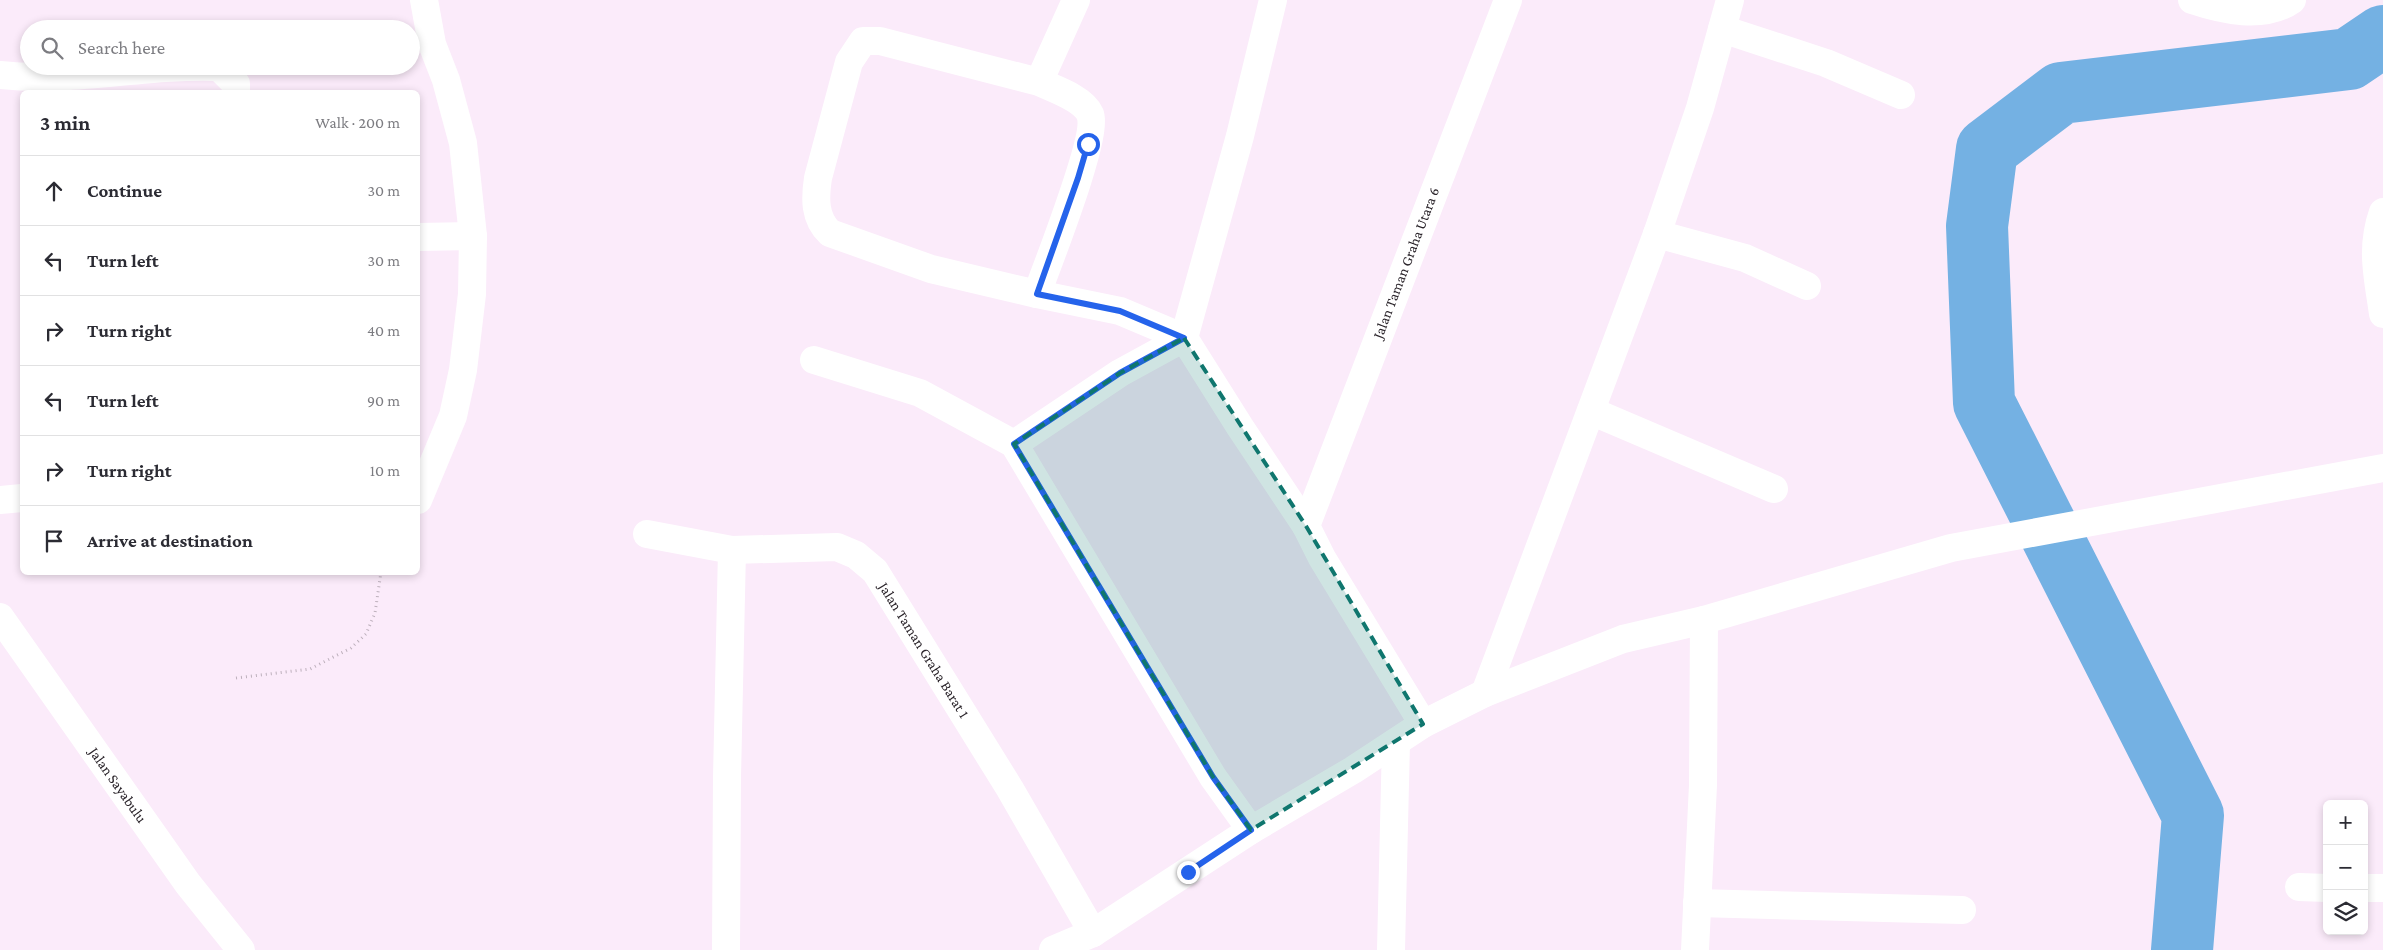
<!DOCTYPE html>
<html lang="en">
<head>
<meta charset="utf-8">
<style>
  :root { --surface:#fff; --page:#f2f2f3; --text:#2b2b33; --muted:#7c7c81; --line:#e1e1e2 }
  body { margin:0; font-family:"Crimson Pro",serif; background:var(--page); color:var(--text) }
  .controls { position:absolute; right:15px; bottom:15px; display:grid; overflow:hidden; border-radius:8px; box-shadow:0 2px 8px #0003 }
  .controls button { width:45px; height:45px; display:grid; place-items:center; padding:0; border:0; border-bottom:1px solid var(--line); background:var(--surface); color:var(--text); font:25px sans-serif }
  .stop { position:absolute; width:15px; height:15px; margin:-11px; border:4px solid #2563eb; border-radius:50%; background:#fff }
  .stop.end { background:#2563eb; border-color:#fff; box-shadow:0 1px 5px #0008 }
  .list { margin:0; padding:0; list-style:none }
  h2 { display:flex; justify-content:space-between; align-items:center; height:65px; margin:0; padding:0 20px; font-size:21px }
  h2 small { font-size:16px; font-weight:400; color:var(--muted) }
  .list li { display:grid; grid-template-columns:32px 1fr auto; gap:15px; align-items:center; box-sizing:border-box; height:70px; padding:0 20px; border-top:1px solid var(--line) }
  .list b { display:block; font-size:19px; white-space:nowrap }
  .list em { font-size:16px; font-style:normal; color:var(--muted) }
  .icon { flex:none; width:28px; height:28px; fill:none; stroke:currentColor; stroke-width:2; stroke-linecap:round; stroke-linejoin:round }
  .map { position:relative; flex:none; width:2383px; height:950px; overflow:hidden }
  .search { position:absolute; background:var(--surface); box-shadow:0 2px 8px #0003; left:20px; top:20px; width:400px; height:55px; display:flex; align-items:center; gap:12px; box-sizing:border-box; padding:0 18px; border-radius:28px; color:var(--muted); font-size:19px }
  .panel { position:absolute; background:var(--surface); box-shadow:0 2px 8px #0003; left:20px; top:90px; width:400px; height:485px; border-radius:8px }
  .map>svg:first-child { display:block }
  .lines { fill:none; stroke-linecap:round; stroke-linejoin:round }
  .river { stroke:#74b1e3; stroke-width:62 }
  .path { stroke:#bdb0bc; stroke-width:3; stroke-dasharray:1 4; stroke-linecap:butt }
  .minor { stroke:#fff; stroke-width:28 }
  .route { stroke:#2563eb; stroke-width:6 }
  .marked { fill:#0f766e; fill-opacity:0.2; stroke:#0f766e; stroke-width:4; stroke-dasharray:10 6; stroke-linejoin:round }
  .labels { text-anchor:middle; stroke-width:4; stroke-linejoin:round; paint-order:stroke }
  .street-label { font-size:15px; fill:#2b252b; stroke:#fff }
</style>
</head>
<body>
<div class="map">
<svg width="2383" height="950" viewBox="0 0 2383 950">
  <rect width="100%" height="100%" fill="#fbebfa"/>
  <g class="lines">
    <!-- river -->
    <path class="river" d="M2182,950L2193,815L1984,403L1977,226L1987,149L2061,93L2349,59L2383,36"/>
    <!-- path -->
    <path class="path" d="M236,678L310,669L351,648L366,634L375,613L381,572"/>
    <!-- minor -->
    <g class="minor">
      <path d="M2192,0C2222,10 2264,20 2292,0"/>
      <path d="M1722,29L1826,63L1901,95"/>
      <path d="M0,75C74,83 146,64 219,67L236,84V92"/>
      <path d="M1039,82L880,41H863L849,62L818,178C815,198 814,218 830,233L931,269L1037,294C1047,265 1099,136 1090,114C1083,98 1054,89 1039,82L1076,0"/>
      <path d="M2383,212C2370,249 2378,277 2383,314"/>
      <path d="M1657,234L1745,258L1807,286"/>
      <path d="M418,237L473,236"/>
      <path d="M1037,294L1120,311L1184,338L1240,427L1306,526L1322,558L1423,724"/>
      <path d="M814,360L920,393L1014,444L1120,373L1184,338L1240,136L1273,0"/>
      <path d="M1591,411L1774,489"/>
      <path d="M1014,444L1213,777L1251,830"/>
      <path d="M0,500L22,498"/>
      <path d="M418,500L453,416L463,370L472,294L473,236L463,143L446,80L432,44L424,0"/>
      <path d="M1306,526L1508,0"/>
      <path d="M647,534L732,550L837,547L856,555L875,571L1010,789L1093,933"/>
      <path d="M0,617L188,884L241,950"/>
      <path d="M1485,693L1657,234L1700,108L1730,0"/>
      <path d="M2299,887L2327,888"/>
      <path d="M2364,888H2383"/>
      <path d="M1697,903L1962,910"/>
      <path d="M726,950L727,777L732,550"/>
      <path d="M1053,950L1093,933L1251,830L1353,770L1423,724L1485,693L1623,639L1704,620L1951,548L2383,468"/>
      <path d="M1391,950L1396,742"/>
      <path d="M1695,950L1703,785L1704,620"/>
    </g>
  </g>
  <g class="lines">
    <!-- route -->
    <path class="route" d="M1088,144L1078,178L1037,294L1120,311L1184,338L1120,373L1014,444L1213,777L1251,830L1188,872"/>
  </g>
  <!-- marked area -->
  <path class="marked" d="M1184,338L1306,526L1423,724L1251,830L1213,777L1014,444L1120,373Z"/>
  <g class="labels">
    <!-- street labels -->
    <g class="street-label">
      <text transform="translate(1406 263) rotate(-69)" y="5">Jalan Taman Graha Utara 6</text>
      <text transform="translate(924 650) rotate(58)" y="5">Jalan Taman Graha Barat 1</text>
      <text transform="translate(118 785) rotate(55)" y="5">Jalan Sayabulu</text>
    </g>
  </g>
</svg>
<div class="controls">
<button>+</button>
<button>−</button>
<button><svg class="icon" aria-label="layers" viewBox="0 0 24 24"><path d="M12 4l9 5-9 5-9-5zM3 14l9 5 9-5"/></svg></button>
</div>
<div class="stop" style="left:1088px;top:144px"></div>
<div class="stop end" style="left:1188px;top:872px"></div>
<div class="search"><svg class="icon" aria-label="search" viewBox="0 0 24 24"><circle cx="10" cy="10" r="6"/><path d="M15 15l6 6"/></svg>Search here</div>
<section class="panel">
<h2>3 min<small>Walk · 200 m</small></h2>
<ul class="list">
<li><svg class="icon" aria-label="ahead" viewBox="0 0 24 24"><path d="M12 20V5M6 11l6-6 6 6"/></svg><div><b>Continue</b></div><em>30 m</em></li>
<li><svg class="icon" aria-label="left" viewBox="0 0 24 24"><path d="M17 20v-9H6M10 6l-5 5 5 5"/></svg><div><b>Turn left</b></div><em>30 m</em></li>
<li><svg class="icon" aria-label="right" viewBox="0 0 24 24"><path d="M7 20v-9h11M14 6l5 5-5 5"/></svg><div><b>Turn right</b></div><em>40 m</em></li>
<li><svg class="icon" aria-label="left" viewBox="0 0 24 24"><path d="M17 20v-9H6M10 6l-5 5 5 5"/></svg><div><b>Turn left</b></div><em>90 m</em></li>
<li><svg class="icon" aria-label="right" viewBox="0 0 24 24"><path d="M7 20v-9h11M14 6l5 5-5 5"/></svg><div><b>Turn right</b></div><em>10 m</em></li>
<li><svg class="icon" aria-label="arrive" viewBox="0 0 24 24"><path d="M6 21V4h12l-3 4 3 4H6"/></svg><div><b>Arrive at destination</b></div></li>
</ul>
</section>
</div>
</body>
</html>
